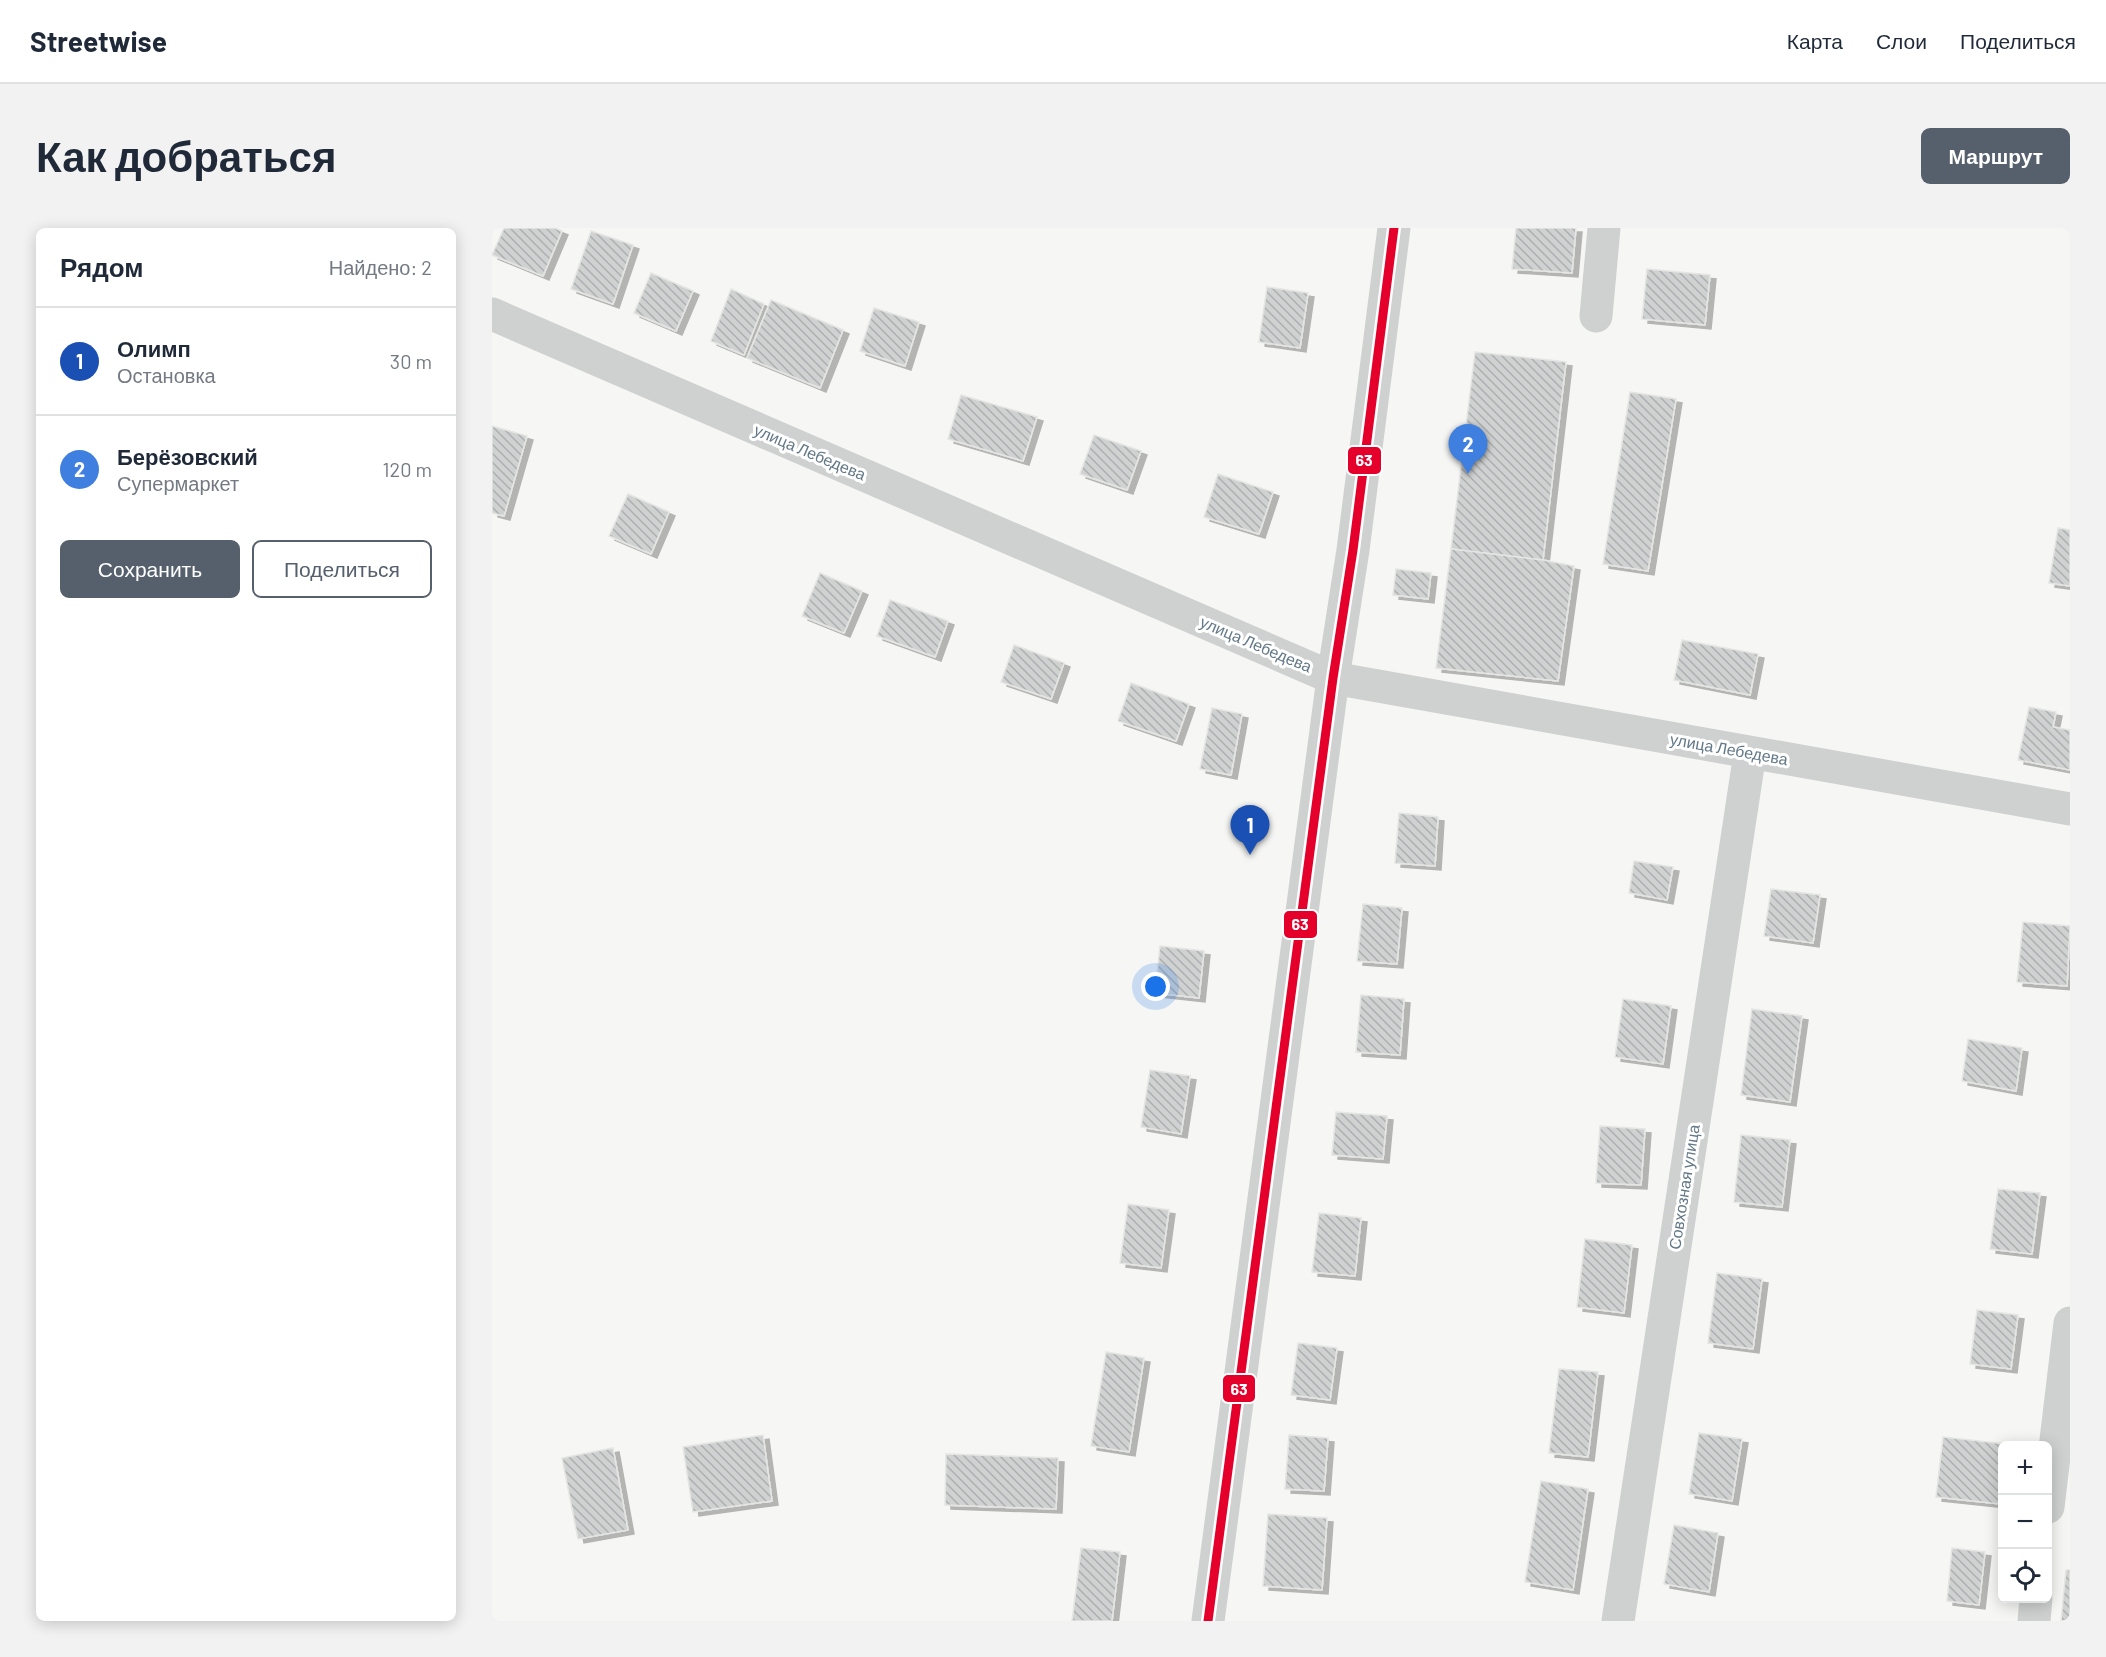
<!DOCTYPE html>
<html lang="ru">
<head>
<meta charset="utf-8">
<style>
  :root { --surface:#fff; --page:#f2f2f3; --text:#1f2937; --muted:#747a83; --line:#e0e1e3; --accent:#55606c }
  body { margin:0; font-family:Barlow,sans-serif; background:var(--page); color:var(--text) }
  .controls { position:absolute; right:18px; bottom:18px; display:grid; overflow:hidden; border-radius:9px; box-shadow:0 3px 15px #0003 }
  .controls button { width:54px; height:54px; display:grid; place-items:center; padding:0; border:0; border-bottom:2px solid var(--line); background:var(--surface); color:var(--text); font:30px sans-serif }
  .you { position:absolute; left:664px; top:759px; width:21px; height:21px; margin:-15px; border:4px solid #fff; border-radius:50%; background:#1a73e8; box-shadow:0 0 0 9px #1a73e833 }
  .badge { display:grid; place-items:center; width:39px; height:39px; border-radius:50%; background:var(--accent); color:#fff; font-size:20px; font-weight:700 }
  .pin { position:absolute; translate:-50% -50px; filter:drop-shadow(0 2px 3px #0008) }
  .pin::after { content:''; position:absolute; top:32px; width:21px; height:18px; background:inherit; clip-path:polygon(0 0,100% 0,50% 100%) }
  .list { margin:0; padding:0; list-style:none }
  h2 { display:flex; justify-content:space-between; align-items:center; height:78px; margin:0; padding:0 24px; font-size:26px }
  h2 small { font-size:20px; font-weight:400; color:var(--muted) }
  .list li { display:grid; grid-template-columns:39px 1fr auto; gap:18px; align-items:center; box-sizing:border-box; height:108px; padding:0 24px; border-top:2px solid var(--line) }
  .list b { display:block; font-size:22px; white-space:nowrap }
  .list p { margin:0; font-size:20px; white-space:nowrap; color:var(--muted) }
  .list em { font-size:20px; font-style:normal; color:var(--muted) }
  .actions { display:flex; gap:12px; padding:18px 24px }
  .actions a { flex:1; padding:14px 0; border:2px solid var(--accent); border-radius:9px; text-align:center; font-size:21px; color:var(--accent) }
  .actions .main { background:var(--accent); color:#fff }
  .icon { flex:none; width:33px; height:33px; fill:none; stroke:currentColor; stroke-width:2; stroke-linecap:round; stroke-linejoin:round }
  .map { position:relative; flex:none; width:1578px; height:1393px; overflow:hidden; border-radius:9px }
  header { display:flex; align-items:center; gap:36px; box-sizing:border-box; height:84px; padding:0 30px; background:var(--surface); border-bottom:2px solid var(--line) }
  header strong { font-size:28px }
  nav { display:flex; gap:33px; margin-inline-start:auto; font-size:21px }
  .intro { display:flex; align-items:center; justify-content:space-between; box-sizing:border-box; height:144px; padding:0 36px }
  h1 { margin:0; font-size:42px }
  .button { padding:15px 27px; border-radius:9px; background:var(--accent); color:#fff; font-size:21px; font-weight:700 }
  main { display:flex; gap:36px; padding:0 36px }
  aside { flex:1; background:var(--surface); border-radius:9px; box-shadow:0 3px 15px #0003 }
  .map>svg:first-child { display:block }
  .building { fill:url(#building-back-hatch); stroke:#e5e5e4; stroke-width:1.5; filter:url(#shadow) }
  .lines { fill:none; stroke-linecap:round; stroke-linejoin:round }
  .minor { stroke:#cfd1d1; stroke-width:33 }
  .bus-1-casing { stroke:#fff; stroke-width:14 }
  .bus-1 { stroke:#e4002b; stroke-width:9 }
  .labels { text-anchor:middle; stroke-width:6; stroke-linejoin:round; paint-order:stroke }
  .street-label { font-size:16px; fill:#637887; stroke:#fff }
  .line-badge { stroke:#fff; stroke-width:2 }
  .badge-label { font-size:16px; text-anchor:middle; font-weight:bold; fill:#fff }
</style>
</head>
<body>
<header>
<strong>Streetwise</strong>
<nav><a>Карта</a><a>Слои</a><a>Поделиться</a></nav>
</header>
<div class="intro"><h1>Как добраться</h1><a class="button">Маршрут</a></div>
<main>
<aside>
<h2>Рядом<small>Найдено: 2</small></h2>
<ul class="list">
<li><span class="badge" style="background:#1a4fb4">1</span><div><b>Олимп</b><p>Остановка</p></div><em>30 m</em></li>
<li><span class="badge" style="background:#3f7fe0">2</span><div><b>Берёзовский</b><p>Супермаркет</p></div><em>120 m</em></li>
</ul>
<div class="actions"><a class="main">Сохранить</a><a>Поделиться</a></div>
</aside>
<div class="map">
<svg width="1578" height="1393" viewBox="0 0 1578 1393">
  <defs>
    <pattern id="building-back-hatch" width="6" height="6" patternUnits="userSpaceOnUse" patternTransform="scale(1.5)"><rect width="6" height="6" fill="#d0d2d2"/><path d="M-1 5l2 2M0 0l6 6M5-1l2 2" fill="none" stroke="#acafb0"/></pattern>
    <filter id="shadow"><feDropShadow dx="6" dy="4" stdDeviation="0" flood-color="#0004"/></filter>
  </defs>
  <rect width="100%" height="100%" fill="#f6f6f4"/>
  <!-- building -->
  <g class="building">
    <path d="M12,0H63L70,3L51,48L0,27Z"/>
    <path d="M1024,0H1084L1080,45L1020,41Z"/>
    <path d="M99,3L141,17L121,76L79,61Z"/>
    <path d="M1155,41L1218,47L1213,97L1150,91Z"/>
    <path d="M159,45L201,63L184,103L142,85Z"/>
    <path d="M775,59L816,65L808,120L767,114Z"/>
    <path d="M239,61L272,76L252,127L219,113Z"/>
    <path d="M279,72L351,102L328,160L255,130Z"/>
    <path d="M382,80L427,94L413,138L368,123Z"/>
    <path d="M983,124L1074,134L1051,332L959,321Z"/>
    <path d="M1138,164L1184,171L1156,343L1111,336Z"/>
    <path d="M469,167L545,189L531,233L456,211Z"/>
    <path d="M0,198L35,208L12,288L0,285Z"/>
    <path d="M602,207L649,223L635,262L588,246Z"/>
    <path d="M726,246L781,264L767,306L712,289Z"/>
    <path d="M136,266L177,284L159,326L117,308Z"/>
    <path d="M1566,300L1578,302V358L1557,355Z"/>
    <path d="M959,321L1051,332L1082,338L1066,453L944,440Z"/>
    <path d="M904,341L939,345L936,371L901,367Z"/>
    <path d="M328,345L370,363L352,405L310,388Z"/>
    <path d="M398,372L456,393L443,429L385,408Z"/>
    <path d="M1190,412L1266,426L1258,467L1182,452Z"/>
    <path d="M522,417L572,435L559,471L509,454Z"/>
    <path d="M639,455L697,476L684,513L626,493Z"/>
    <path d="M1537,479L1564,484L1561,499L1578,502V542L1526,532Z"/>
    <path d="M720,480L750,486L739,547L708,541Z"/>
    <path d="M907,585L946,589L943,638L903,635Z"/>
    <path d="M1142,633L1181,639L1175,672L1137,665Z"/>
    <path d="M1279,661L1328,667L1321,715L1272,708Z"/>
    <path d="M871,676L910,680L905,736L865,733Z"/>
    <path d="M1531,694L1578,698L1575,758L1525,754Z"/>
    <path d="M668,718L712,723L707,770L663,765Z"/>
    <path d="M869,767L912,771L908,827L864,824Z"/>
    <path d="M1131,771L1179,778L1171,836L1123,829Z"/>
    <path d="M1260,781L1310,788L1298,874L1249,867Z"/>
    <path d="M1476,811L1530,820L1524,863L1470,853Z"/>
    <path d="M658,842L698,848L689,906L649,899Z"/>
    <path d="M844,884L895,888L891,931L840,927Z"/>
    <path d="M1108,898L1153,901L1149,957L1104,955Z"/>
    <path d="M1249,907L1298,912L1290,979L1242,974Z"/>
    <path d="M1506,961L1548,965L1540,1026L1498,1021Z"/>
    <path d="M636,976L677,982L669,1040L628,1035Z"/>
    <path d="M827,985L869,990L863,1048L820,1044Z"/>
    <path d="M1093,1011L1140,1017L1132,1085L1085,1079Z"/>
    <path d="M1225,1045L1270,1051L1261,1121L1216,1115Z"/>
    <path d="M1485,1082L1526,1087L1519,1141L1478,1136Z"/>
    <path d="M806,1115L845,1120L838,1172L799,1167Z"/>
    <path d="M614,1124L652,1130L637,1224L599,1218Z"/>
    <path d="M1067,1141L1106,1144L1096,1229L1057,1225Z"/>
    <path d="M1207,1205L1250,1211L1240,1273L1197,1266Z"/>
    <path d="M271,1207L280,1273L201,1284L191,1219Z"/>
    <path d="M797,1207L836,1210L832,1263L793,1261Z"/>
    <path d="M1451,1209L1514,1216V1218H1510V1250L1508,1276L1444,1269Z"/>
    <path d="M121,1220L136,1302L86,1311L70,1230Z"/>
    <path d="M454,1226L566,1230L564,1281L453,1277Z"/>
    <path d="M1049,1253L1096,1261L1081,1362L1033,1354Z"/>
    <path d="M776,1286L835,1290L830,1362L771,1358Z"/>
    <path d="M1182,1297L1226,1305L1217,1364L1172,1356Z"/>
    <path d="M589,1320L628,1324L620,1393H580Z"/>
    <path d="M1460,1320L1493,1324L1487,1377L1455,1373Z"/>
    <path d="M1574,1342H1578V1393H1569Z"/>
  </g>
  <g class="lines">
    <!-- minor -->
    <g class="minor">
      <path d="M0,86L841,450L1578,581"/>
      <path d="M1104,88L1112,0"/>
      <path d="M1556,1279L1578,1095"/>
      <path d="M716,1393L841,450L861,322L902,0"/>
      <path d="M1126,1393L1258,525"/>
      <path d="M1542,1393L1544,1370"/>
    </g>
    <!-- bus-1 casing -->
    <g class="bus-1-casing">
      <path id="bus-1" d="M716,1393L841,450L861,322L902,0"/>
    </g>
    <!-- bus-1 -->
    <use href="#bus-1" class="bus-1"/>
  </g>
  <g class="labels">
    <!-- street labels -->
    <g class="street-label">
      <text transform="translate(318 224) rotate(23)" y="6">улица Лебедева</text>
      <text transform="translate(764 416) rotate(23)" y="6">улица Лебедева</text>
      <text transform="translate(1237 521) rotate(10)" y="6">улица Лебедева</text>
      <text transform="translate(1192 959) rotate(-81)" y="6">Совхозная улица</text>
    </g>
  </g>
  <g class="line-badge">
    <rect x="855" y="218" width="35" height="29" rx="6" fill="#e4002b"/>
    <rect x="791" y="682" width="35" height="29" rx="6" fill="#e4002b"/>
    <rect x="730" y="1146" width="34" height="29" rx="6" fill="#e4002b"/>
  </g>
  <g class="badge-label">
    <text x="872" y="238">63</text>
    <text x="808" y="702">63</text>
    <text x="747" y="1167">63</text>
  </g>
</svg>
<div class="controls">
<button>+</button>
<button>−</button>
<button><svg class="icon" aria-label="locate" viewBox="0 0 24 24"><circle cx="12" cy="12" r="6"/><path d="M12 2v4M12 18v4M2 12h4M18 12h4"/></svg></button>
</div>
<div class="you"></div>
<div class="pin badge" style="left:758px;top:627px;background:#1a4fb4">1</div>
<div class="pin badge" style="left:976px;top:246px;background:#3f7fe0">2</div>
</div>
</main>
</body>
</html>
